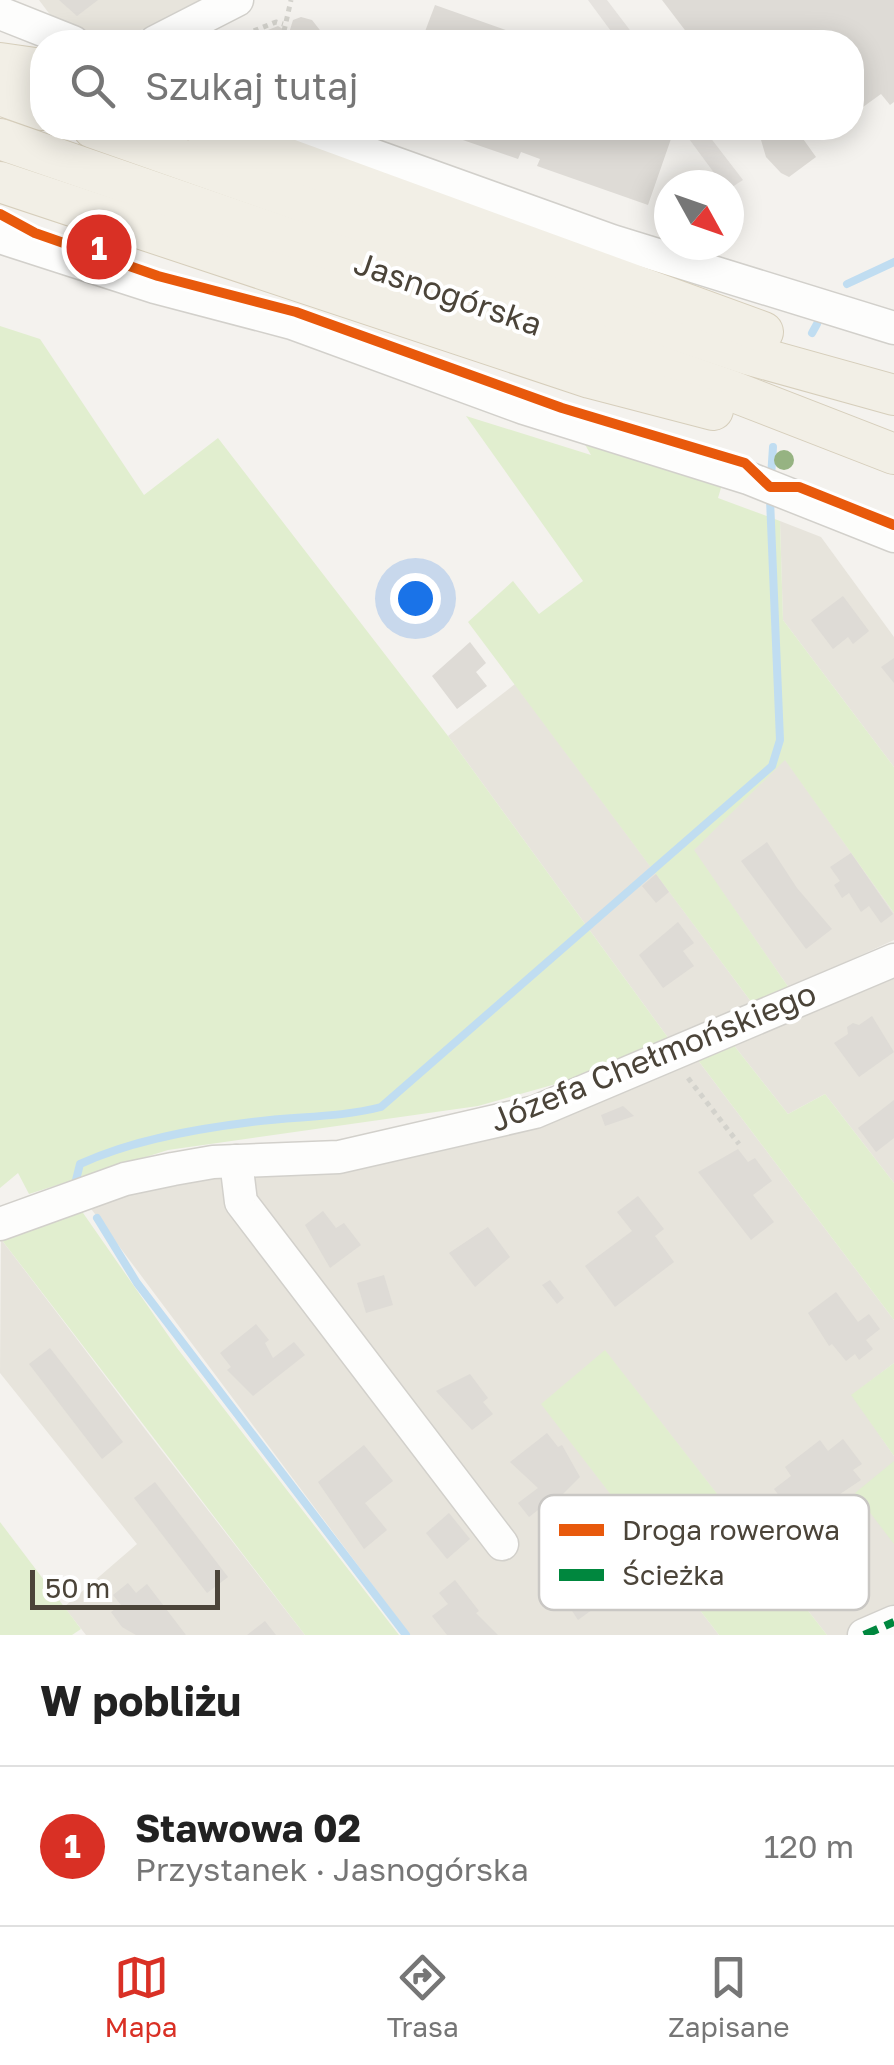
<!DOCTYPE html>
<html lang="pl">
<head>
<meta charset="utf-8">
<style>
  :root { --surface:#fff; --page:#f2f2f2; --text:#222; --muted:#767676; --line:#e0e0e0; --accent:#d93025 }
  body { margin:0; font-family:"Golos Text",sans-serif; background:var(--page); color:var(--text) }
  .compass { position:absolute; left:654px; top:170px; width:90px; height:90px; border-radius:50%; background:var(--surface); box-shadow:0 5px 25px #0003; rotate:130deg }
  .scale { position:absolute; left:30px; bottom:25px; width:190px; box-sizing:border-box; padding-left:10px; border:5px solid #4b4439; border-top:0; font-size:28px; line-height:35px; white-space:nowrap; color:#4b4439; -webkit-text-stroke:8px #fff; paint-order:stroke }
  .you { position:absolute; left:415px; top:598px; width:35px; height:35px; margin:-25px; border:8px solid #fff; border-radius:50%; background:#1a73e8; box-shadow:0 0 0 15px #1a73e833 }
  .badge { display:grid; place-items:center; width:65px; height:65px; border-radius:50%; background:var(--accent); color:#fff; font-size:32px; font-weight:700 }
  .pin { position:absolute; translate:-50% -50%; border:5px solid #fff; box-shadow:0 2px 10px #0006 }
  .list { margin:0; padding:0; list-style:none }
  h2 { display:flex; justify-content:space-between; align-items:center; height:130px; margin:0; padding:0 40px; font-size:42px }
  h2 small { font-size:32px; font-weight:400; color:var(--muted) }
  .list li { display:grid; grid-template-columns:65px 1fr auto; gap:30px; align-items:center; box-sizing:border-box; height:160px; padding:0 40px; border-top:2px solid var(--line) }
  .list b { display:block; font-size:38px; white-space:nowrap }
  .list p { margin:0; font-size:32px; white-space:nowrap; color:var(--muted) }
  .list em { font-size:32px; font-style:normal; color:var(--muted) }
  .icon { flex:none; width:55px; height:55px; fill:none; stroke:currentColor; stroke-width:2; stroke-linecap:round; stroke-linejoin:round }
  .map { position:relative; flex:none; width:894px; height:1635px; overflow:hidden }
  .search { position:absolute; background:var(--surface); box-shadow:0 5px 25px #0003; left:30px; right:30px; top:30px; height:110px; display:flex; align-items:center; gap:25px; box-sizing:border-box; padding:0 35px; border-radius:40px; color:var(--muted); font-size:38px }
  .sheet { height:290px; background:var(--surface) }
  nav { display:flex; justify-content:space-around; align-items:center; box-sizing:border-box; height:140px; border-top:2px solid var(--line); background:var(--surface); font-size:28px; color:var(--muted) }
  nav a { display:grid; justify-items:center; gap:5px }
  nav .on { color:var(--accent) }
  .map>svg:first-child { display:block }
  .residential { fill:#e7e4dc }
  .green { fill:#e1eecf }
  .parking { fill:#e6e3df }
  .lines { fill:none; stroke-linecap:round; stroke-linejoin:round }
  .stream { stroke:#c0ddf1; stroke-width:8 }
  .building { fill:#dedbd6 }
  .minor-casing { stroke:#d2d0cb; stroke-width:35 }
  .major-casing { stroke:#d6cebb; stroke-width:42 }
  .path { stroke:#d3d2cc; stroke-width:5; stroke-dasharray:5 5; stroke-linecap:butt }
  .minor { stroke:#fdfdfc; stroke-width:32 }
  .major { stroke:#f2efe6; stroke-width:40 }
  .quiet { stroke:#00873e; stroke-width:8; stroke-dasharray:15 8; stroke-linecap:butt }
  .cycleway-casing { stroke:#fff; stroke-width:16 }
  .cycleway { stroke:#e8590c; stroke-width:10 }
  .tree { fill:#96b382 }
  .labels { text-anchor:middle; stroke-width:8; stroke-linejoin:round; paint-order:stroke }
  .street-label { font-size:32px; fill:#4b4439; stroke:#fff }
  .key { fill:#fff; stroke:#c9c7c4; stroke-width:2.5 }
  .key-label { font-size:28px; fill:#4b4439 }
</style>
</head>
<body>
<div class="map">
<svg width="894" height="1635" viewBox="0 0 894 1635">
  <rect width="100%" height="100%" fill="#f4f2ee"/>
  <!-- residential -->
  <g class="residential">
    <path d="M39,0H213L112,42H96L60,28Z"/>
    <path d="M780,521L821,537L894,637V767L783,620Z"/>
    <path d="M515,684L752,1003L669,1039L448,736Z"/>
    <path d="M785,759L894,913V940L789,988L693,850Z"/>
    <path d="M894,975V1183L825,1094L788,1114L732,1043Z"/>
    <path d="M697,1059L894,1320V1363L852,1395L894,1456V1616L851,1635H827L605,1351L542,1404L719,1635H410L89,1206L205,1172Z"/>
    <path d="M1,1239L148,1433L305,1635H86L64,1607L137,1544L0,1373Z"/>
  </g>
  <!-- green -->
  <g class="green">
    <path d="M0,326L40,339L144,495L218,438L448,736L669,1039L570,1080L478,1106L168,1150L29,1194L18,1173L0,1188Z"/>
    <path d="M466,416L591,455L580,436L723,481L718,498L780,521L783,620L894,767V913L785,760L694,850L789,988L752,1003L468,622L513,581L539,614L583,581Z"/>
    <path d="M732,1043L788,1114L825,1094L894,1183V1320L697,1059Z"/>
    <path d="M81,1210L177,1348L399,1635H305L1,1239Z"/>
    <path d="M605,1350L827,1635H719L541,1404Z"/>
    <path d="M894,1363V1456L851,1395Z"/>
    <path d="M894,1461V1544L855,1493Z"/>
    <path d="M0,1522L81,1629L72,1635H0Z"/>
  </g>
  <!-- parking -->
  <g class="parking">
    <path d="M588,0H607L639,42H619Z"/>
    <path d="M681,128H703L743,180L729,189L723,185Z"/>
  </g>
  <g class="lines">
    <!-- stream -->
    <g class="stream">
      <path d="M847,284L894,262"/>
      <path d="M812,333L817,324"/>
      <path d="M771,477L773,447"/>
      <path d="M75,1184L80,1164C132,1140 195,1129 252,1122C295,1116 339,1118 381,1107L772,766L780,740L770,499"/>
      <path d="M97,1218L137,1283L406,1635"/>
    </g>
  </g>
  <!-- building -->
  <g class="building">
    <path d="M59,0H98L77,16Z"/>
    <path d="M662,0H894V102L890,105L881,94L863,107L854,96L852,98V42H694Z"/>
    <path d="M435,5L540,42H421Z"/>
    <path d="M301,17L312,20L323,34L318,42H238L278,26L289,33L293,20Z"/>
    <path d="M428,128H646L672,136L648,205L537,166L540,159L521,152L518,159Z"/>
    <path d="M757,128H812L801,136L816,157L789,177L781,173L766,157L761,140L764,137Z"/>
    <path d="M843,596L869,631L853,644L848,637L833,649L811,620Z"/>
    <path d="M470,642L486,663L476,672L487,686L457,709L432,676Z"/>
    <path d="M894,658V683L881,667Z"/>
    <path d="M767,842L797,888L832,929L806,949L741,861Z"/>
    <path d="M851,853L893,914L881,923L869,906L861,912L849,893L842,898L834,885L840,881L830,867Z"/>
    <path d="M656,874L669,892L656,903L642,886Z"/>
    <path d="M678,922L694,943L683,951L694,966L663,988L639,955Z"/>
    <path d="M872,1016L894,1052L859,1077L834,1043L848,1034L847,1027L853,1023L859,1025Z"/>
    <path d="M894,1100V1138L876,1152L858,1128Z"/>
    <path d="M623,1106L634,1116L605,1126L601,1115Z"/>
    <path d="M738,1149L748,1162L755,1158L772,1181L753,1195L774,1222L751,1240L698,1172Z"/>
    <path d="M638,1196L664,1229L655,1236L674,1262L615,1307L585,1266L632,1231L617,1212Z"/>
    <path d="M323,1211L336,1228L344,1223L361,1245L330,1268L305,1225Z"/>
    <path d="M488,1227L510,1257L475,1287L449,1253Z"/>
    <path d="M384,1275L393,1305L366,1313L357,1283Z"/>
    <path d="M550,1280L564,1298L557,1304L542,1285Z"/>
    <path d="M836,1292L858,1322L869,1314L880,1329L866,1340L873,1349L859,1360L855,1354L846,1361L832,1344L829,1346L808,1313Z"/>
    <path d="M256,1324L269,1340L265,1343L273,1358L294,1342L305,1355L253,1396L227,1370L231,1367L220,1353Z"/>
    <path d="M50,1348L123,1442L102,1459L29,1364Z"/>
    <path d="M470,1374L488,1398L483,1402L493,1414L472,1430L436,1391Z"/>
    <path d="M547,1433L558,1447L562,1445L580,1477L550,1507L547,1503L529,1517L518,1503L538,1488L510,1462Z"/>
    <path d="M843,1439L862,1464L853,1470L861,1480L822,1506L829,1521L801,1542L782,1517L777,1506L783,1501L774,1489L791,1476L785,1467L820,1440L828,1451Z"/>
    <path d="M364,1445L393,1481L365,1503L387,1530L364,1549L318,1482Z"/>
    <path d="M155,1482L228,1577L207,1593L134,1498Z"/>
    <path d="M449,1513L470,1539L447,1559L426,1533Z"/>
    <path d="M623,1540L650,1569L627,1591L623,1587L614,1594L610,1589L600,1596L604,1601L578,1620L554,1583L577,1569L574,1566L586,1557L590,1562L601,1554L603,1558Z"/>
    <path d="M455,1580L479,1611L476,1613L498,1635H447L432,1616L448,1604L439,1593Z"/>
    <path d="M128,1583L136,1593L147,1584L186,1635H136L122,1627L111,1612L121,1605L113,1595Z"/>
    <path d="M265,1621L276,1635H247Z"/>
  </g>
  <g class="lines">
    <!-- minor casing -->
    <g class="minor-casing">
      <g id="minor">
        <path d="M0,13L73,42"/>
        <path d="M155,42L237,0"/>
        <path d="M297,128L612,241L894,328"/>
        <path d="M0,237L155,287L292,323L524,408L748,478L894,536"/>
        <path d="M236,1161L241,1202L502,1544"/>
        <path d="M0,1224L125,1179L173,1169L213,1162L339,1157L535,1112L894,960"/>
        <path d="M864,1635L894,1622"/>
      </g>
    </g>
    <!-- major casing -->
    <g class="major-casing">
      <g id="major">
        <path d="M0,63L42,69"/>
        <path d="M0,95L42,110"/>
        <path d="M93,128L525,280L750,355L894,395"/>
        <path d="M204,128L763,332"/>
        <path d="M0,139L729,390L894,454"/>
        <path d="M0,182L590,378L713,410"/>
      </g>
    </g>
    <!-- path -->
    <g class="path">
      <path d="M284,31L291,0"/>
      <path d="M226,42L276,22L283,24"/>
      <path d="M688,1078L739,1144"/>
    </g>
    <!-- minor -->
    <use href="#minor" class="minor"/>
    <!-- major -->
    <use href="#major" class="major"/>
    <!-- quiet -->
    <path class="quiet" d="M864,1635L894,1622"/>
    <!-- cycleway casing -->
    <g class="cycleway-casing">
      <path id="cycleway" d="M0,214L35,233L158,276L296,312L562,408L745,463L770,487H799L894,525"/>
    </g>
    <!-- cycleway -->
    <use href="#cycleway" class="cycleway"/>
  </g>
  <!-- trees -->
  <circle class="tree" cx="784" cy="460" r="10"/>
  <g class="labels">
    <!-- street labels -->
    <g class="street-label">
      <text transform="translate(448 294) rotate(19)" y="11">Jasnogórska</text>
      <text transform="translate(653 1057) rotate(-22)" y="11">Józefa Chełmońskiego</text>
    </g>
  </g>
  <!-- legend -->
  <rect x="539" y="1495" width="330" height="115" rx="15" class="key"/>
  <rect x="559" y="1524" width="45" height="12" fill="#e8590c"/>
  <rect x="559" y="1569" width="45" height="12" fill="#00873e"/>
  <g class="key-label">
    <text x="622" y="1540">Droga rowerowa</text>
    <text x="622" y="1585">Ścieżka</text>
  </g>
</svg>
<svg class="compass" viewBox="-18 -18 36 36"><path d="M0-13l5 13h-10z" fill="#e53935"/><path d="M0 13l5-13h-10z" fill="#767676"/></svg>
<div class="scale">50 m</div>
<div class="you"></div>
<div class="pin badge" style="left:99px;top:247px">1</div>
<div class="search"><svg class="icon" aria-label="search" viewBox="0 0 24 24"><circle cx="10" cy="10" r="6"/><path d="M15 15l6 6"/></svg>Szukaj tutaj</div>
</div>
<section class="sheet">
<h2>W pobliżu<small></small></h2>
<ul class="list">
<li><span class="badge">1</span><div><b>Stawowa 02</b><p>Przystanek · Jasnogórska</p></div><em>120 m</em></li>
</ul>
</section>
<nav>
<a class="on"><svg class="icon" aria-label="map" viewBox="0 0 24 24"><path d="M3 6l6-2 6 2 6-2v14l-6 2-6-2-6 2zM9 4v14M15 6v14"/></svg>Mapa</a>
<a><svg class="icon" aria-label="directions" viewBox="0 0 24 24"><path d="M12 3l9 9-9 9-9-9zM9 14v-3h6M13 9l2 2-2 2"/></svg>Trasa</a>
<a><svg class="icon" aria-label="saved" viewBox="0 0 24 24"><path d="M7 4h10v16l-5-4-5 4z"/></svg>Zapisane</a>
</nav>
</body>
</html>
